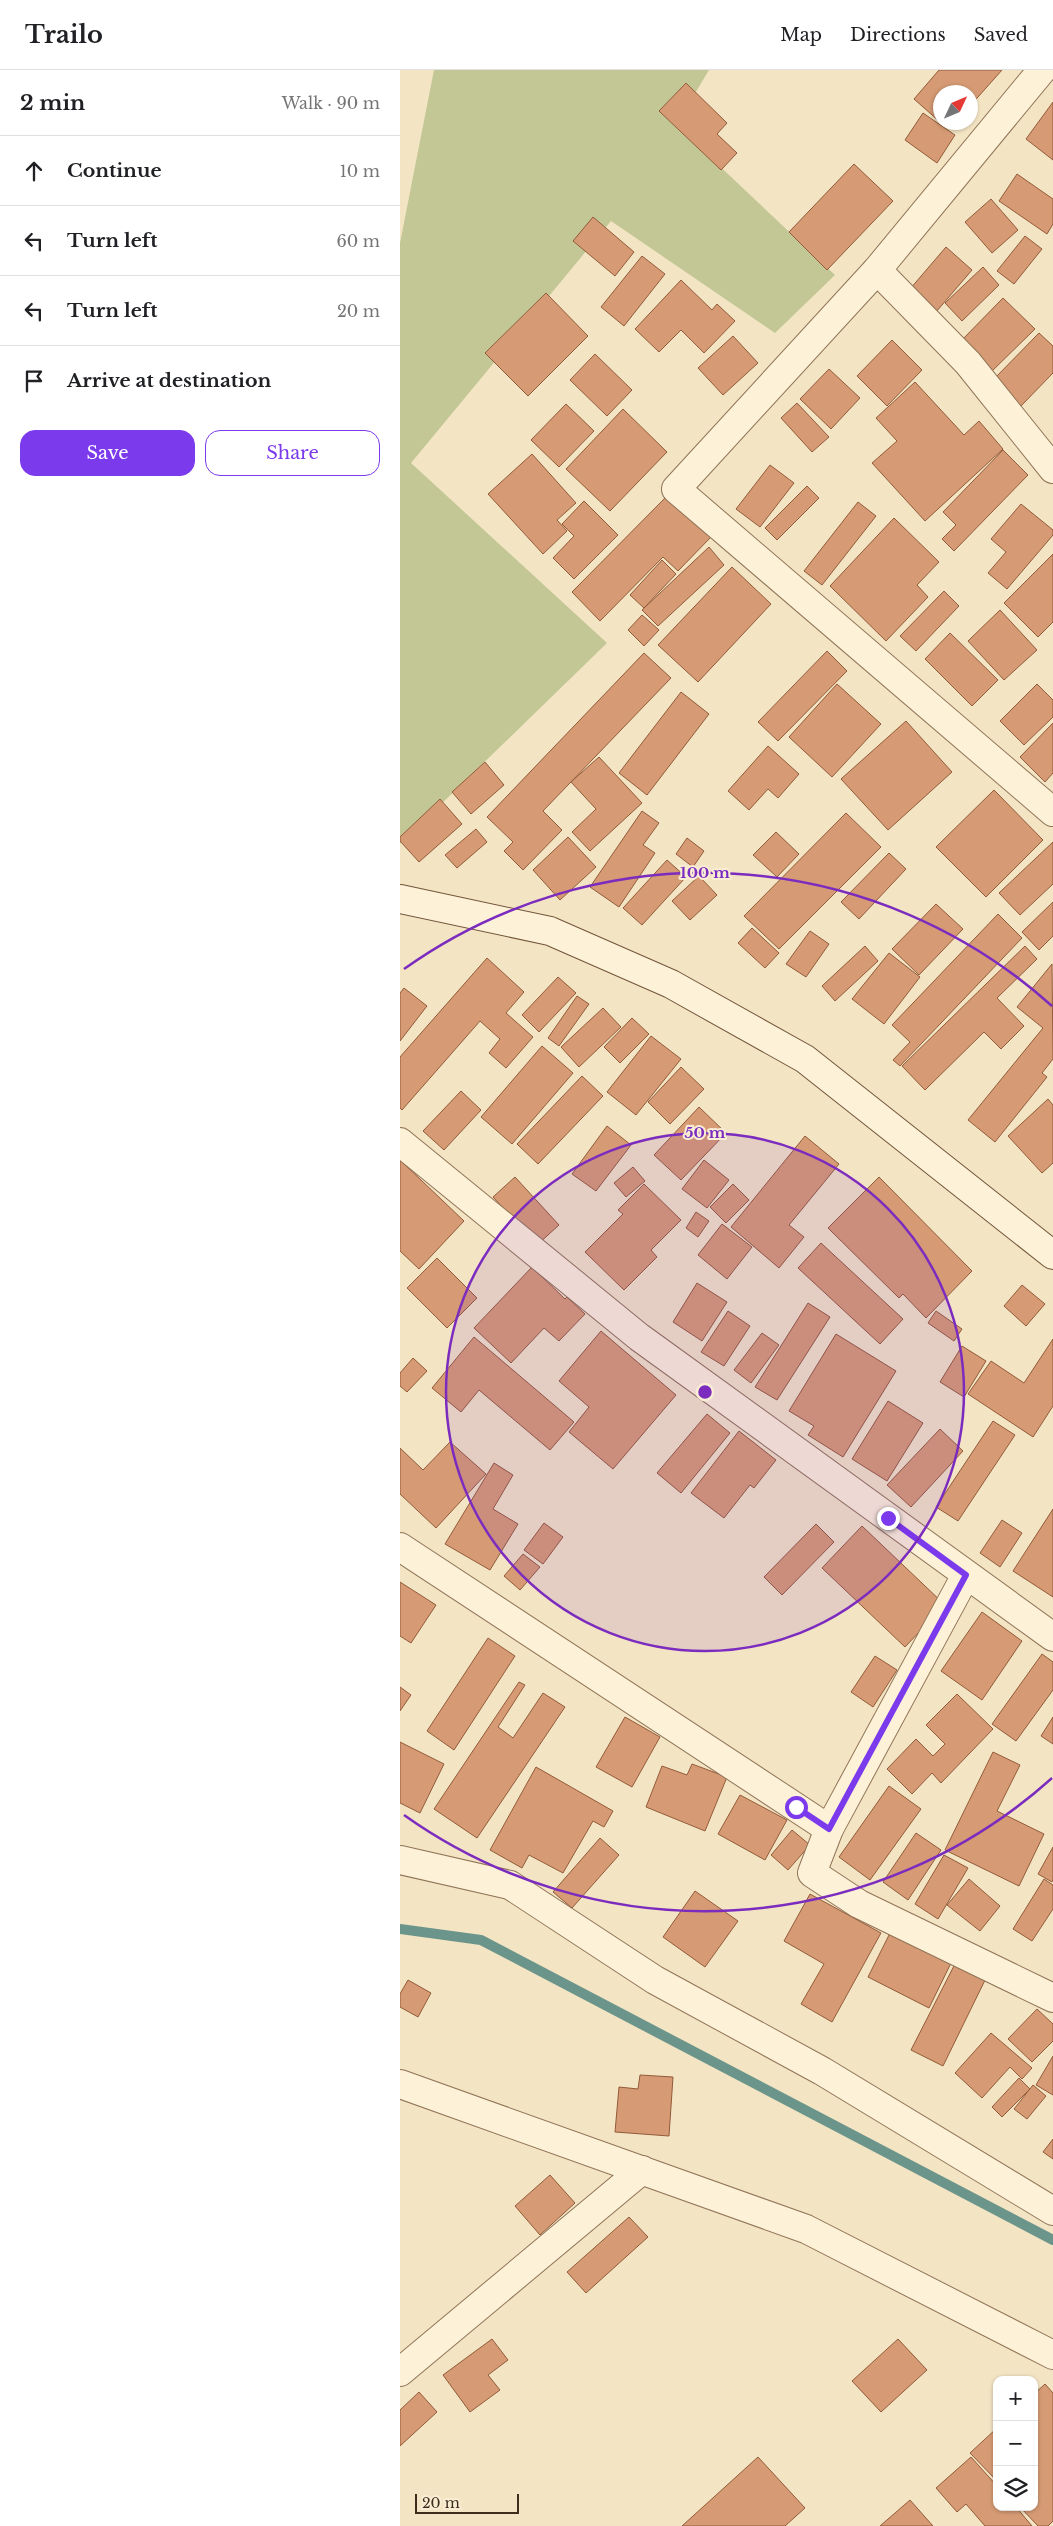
<!DOCTYPE html>
<html lang="en">
<head>
<meta charset="utf-8">
<style>
  :root { --surface:#fff; --page:#f2f2f2; --text:#202124; --muted:#757577; --line:#e0e0e0; --accent:#7c3aed }
  body { margin:0; font-family:"Libre Baskerville",serif; background:var(--page); color:var(--text) }
  .controls { position:absolute; right:15px; bottom:15px; display:grid; overflow:hidden; border-radius:10px; box-shadow:0 1px 4px #0004 }
  .controls button { width:45px; height:45px; display:grid; place-items:center; padding:0; border:0; border-bottom:1px solid var(--line); background:var(--surface); color:var(--text); font:25px sans-serif }
  .compass { position:absolute; left:533px; top:15px; width:45px; height:45px; border-radius:50%; background:var(--surface); box-shadow:0 1px 4px #0004; rotate:46deg }
  .scale { position:absolute; left:15px; bottom:12px; width:104px; box-sizing:border-box; padding-left:5px; border:2px solid #3e2c1d; border-top:0; font-size:14px; line-height:18px; white-space:nowrap; color:#3e2c1d; -webkit-text-stroke:4px #f9eed4; paint-order:stroke }
  .stop { position:absolute; width:15px; height:15px; margin:-11px; border:4px solid #7c3aed; border-radius:50%; background:#fff }
  .stop.end { background:#7c3aed; border-color:#fff; box-shadow:0 1px 5px #0008 }
  .list { margin:0; padding:0; list-style:none }
  h2 { display:flex; justify-content:space-between; align-items:center; height:65px; margin:0; padding:0 20px; font-size:21px }
  h2 small { font-size:16px; font-weight:400; color:var(--muted) }
  .list li { display:grid; grid-template-columns:32px 1fr auto; gap:15px; align-items:center; box-sizing:border-box; height:70px; padding:0 20px; border-top:1px solid var(--line) }
  .list b { display:block; font-size:19px; white-space:nowrap }
  .list em { font-size:16px; font-style:normal; color:var(--muted) }
  .actions { display:flex; gap:10px; padding:15px 20px }
  .actions a { flex:1; padding:11px 0; border:1px solid var(--accent); border-radius:15px; text-align:center; font-size:18px; color:var(--accent) }
  .actions .main { background:var(--accent); color:#fff }
  .icon { flex:none; width:28px; height:28px; fill:none; stroke:currentColor; stroke-width:2; stroke-linecap:round; stroke-linejoin:round }
  .map { position:relative; flex:none; width:653px; height:2456px; overflow:hidden }
  header { display:flex; align-items:center; gap:30px; box-sizing:border-box; height:70px; padding:0 25px; background:var(--surface); border-bottom:1px solid var(--line) }
  header strong { font-size:24px }
  nav { display:flex; gap:28px; margin-inline-start:auto; font-size:18px }
  main { display:flex }
  aside { flex:1; background:var(--surface) }
  .map>svg:first-child { display:block }
  .cemetery { fill:#c2c795 }
  .lines { fill:none; stroke-linecap:round; stroke-linejoin:round }
  .stream { stroke:#6b958a; stroke-width:10 }
  .building { fill:#d69b74; stroke:#925b3a }
  .minor-casing { stroke:#907457; stroke-width:30 }
  .tertiary-casing { stroke:#907457; stroke-width:30 }
  .secondary-casing { stroke:#72553a; stroke-width:30 }
  .minor { stroke:#fdf1d8; stroke-width:28 }
  .tertiary { stroke:#fdf1d8; stroke-width:28 }
  .secondary { stroke:#fdf1d8; stroke-width:28 }
  .route { stroke:#7c3aed; stroke-width:6 }
  .ring { fill:none; stroke:#7b2cbf; stroke-width:2.5 }
  .centre { fill:#7b2cbf; stroke:#f9eed4; stroke-width:2.5 }
  .ring-label { font-size:15px; text-anchor:middle; font-weight:bold; fill:#7b2cbf; stroke:#f9eed4; stroke-width:4; stroke-linejoin:round; paint-order:stroke }
</style>
</head>
<body>
<header>
<strong>Trailo</strong>
<nav><a>Map</a><a>Directions</a><a>Saved</a></nav>
</header>
<main>
<aside>
<h2>2 min<small>Walk · 90 m</small></h2>
<ul class="list">
<li><svg class="icon" aria-label="ahead" viewBox="0 0 24 24"><path d="M12 20V5M6 11l6-6 6 6"/></svg><div><b>Continue</b></div><em>10 m</em></li>
<li><svg class="icon" aria-label="left" viewBox="0 0 24 24"><path d="M17 20v-9H6M10 6l-5 5 5 5"/></svg><div><b>Turn left</b></div><em>60 m</em></li>
<li><svg class="icon" aria-label="left" viewBox="0 0 24 24"><path d="M17 20v-9H6M10 6l-5 5 5 5"/></svg><div><b>Turn left</b></div><em>20 m</em></li>
<li><svg class="icon" aria-label="arrive" viewBox="0 0 24 24"><path d="M6 21V4h12l-3 4 3 4H6"/></svg><div><b>Arrive at destination</b></div></li>
</ul>
<div class="actions"><a class="main">Save</a><a>Share</a></div>
</aside>
<div class="map">
<svg width="653" height="2456" viewBox="0 0 653 2456">
  <rect width="100%" height="100%" fill="#f3e4c3"/>
  <!-- cemetery -->
  <path class="cemetery" d="M34,0H309L276,55L435,205L375,263L211,151L11,393L207,573L0,774V173Z"/>
  <g class="lines">
    <!-- stream -->
    <path class="stream" d="M0,1859L81,1870L653,2170"/>
  </g>
  <!-- building -->
  <g class="building">
    <path d="M539,0H602L570,36V22H540V52L514,29Z"/>
    <path d="M286,13L327,53L317,64L337,83L321,100L259,41Z"/>
    <path d="M653,32V90L626,69Z"/>
    <path d="M523,43L555,65L537,93L505,70Z"/>
    <path d="M454,94L493,131L427,200L389,162Z"/>
    <path d="M617,104L653,129V154L647,164L599,131Z"/>
    <path d="M591,129L618,160L592,183L565,152Z"/>
    <path d="M193,147L234,182L215,206L173,171Z"/>
    <path d="M625,166L642,179L614,214L597,201Z"/>
    <path d="M546,177L572,200L536,242L510,219Z"/>
    <path d="M242,186L265,204L224,256L201,237Z"/>
    <path d="M583,197L599,215L562,251L545,233Z"/>
    <path d="M281,210L312,240L317,234L335,251L304,283L281,260L259,282L235,259Z"/>
    <path d="M146,223L188,266L128,326L85,283Z"/>
    <path d="M603,228L635,259L590,303L559,273Z"/>
    <path d="M639,263L653,276V303L620,337L593,310Z"/>
    <path d="M333,266L358,293L323,325L298,298Z"/>
    <path d="M492,270L522,300L487,336L457,306Z"/>
    <path d="M195,284L232,320L207,346L170,310Z"/>
    <path d="M429,299L460,328L431,359L400,329Z"/>
    <path d="M515,312L564,365L579,351L603,379L525,451L472,393L497,371L476,348Z"/>
    <path d="M397,333L429,367L412,382L381,348Z"/>
    <path d="M166,334L194,361L159,397L131,370Z"/>
    <path d="M223,339L267,382L210,441L166,399Z"/>
    <path d="M603,380L628,405L554,481L542,469L556,455L543,442Z"/>
    <path d="M132,384L176,433L157,450L167,461L143,484L88,424Z"/>
    <path d="M370,395L394,413L360,457L336,439Z"/>
    <path d="M407,416L419,428L377,470L365,458Z"/>
    <path d="M268,425L311,467L278,501L263,487L200,551L172,522Z"/>
    <path d="M184,431L218,465L174,509L153,488L174,466L162,454Z"/>
    <path d="M458,432L476,446L422,515L404,501Z"/>
    <path d="M621,434L653,460V465L607,519L588,503L606,482L591,469Z"/>
    <path d="M494,448L539,492L517,515L528,527L486,571L430,516Z"/>
    <path d="M309,477L324,495L258,556L242,540Z"/>
    <path d="M653,484V552L638,567L604,533Z"/>
    <path d="M262,490L276,504L244,538L230,525Z"/>
    <path d="M332,497L371,534L298,612L258,575Z"/>
    <path d="M544,521L559,536L516,581L500,566Z"/>
    <path d="M600,540L637,580L604,610L568,571Z"/>
    <path d="M242,545L259,560L244,576L228,560Z"/>
    <path d="M550,563L598,610L572,636L525,589Z"/>
    <path d="M427,581L447,601L378,671L358,652Z"/>
    <path d="M244,583L271,608L143,741L162,760L123,800L104,781L113,772L87,747Z"/>
    <path d="M437,614L481,654L432,707L389,667Z"/>
    <path d="M637,614L653,630V647L624,675L600,651Z"/>
    <path d="M281,622L309,644L247,725L219,703Z"/>
    <path d="M506,651L552,702L488,760L441,709Z"/>
    <path d="M653,653V703L645,712L620,687Z"/>
    <path d="M368,676L399,704L378,728L368,719L349,740L328,721Z"/>
    <path d="M199,687L242,733L190,781L172,762L196,739L171,712Z"/>
    <path d="M85,692L104,715L71,744L52,722Z"/>
    <path d="M594,720L643,770L586,827L536,777Z"/>
    <path d="M40,729L62,754L19,792L0,771V767Z"/>
    <path d="M242,741L259,753L243,775L255,783L219,837L190,817Z"/>
    <path d="M446,743L481,777L379,879L344,846Z"/>
    <path d="M76,759L87,772L57,798L45,785Z"/>
    <path d="M376,762L399,784L377,807L353,785Z"/>
    <path d="M168,767L196,797L160,830L133,800Z"/>
    <path d="M287,768L304,781L293,797L276,784Z"/>
    <path d="M653,772V814L620,845L599,823Z"/>
    <path d="M489,783L506,799L459,849L441,832Z"/>
    <path d="M267,790L286,807L242,855L223,838Z"/>
    <path d="M299,806L317,825L290,850L272,831Z"/>
    <path d="M653,832V866L639,880L622,862Z"/>
    <path d="M536,834L563,859L519,905L492,879Z"/>
    <path d="M598,844L622,868L500,996L493,990L510,972L492,955Z"/>
    <path d="M352,858L379,883L365,898L338,873Z"/>
    <path d="M410,861L429,874L406,907L386,894Z"/>
    <path d="M465,876L478,891L435,931L422,916Z"/>
    <path d="M625,876L637,889L597,928L624,956L601,979L584,962L525,1020L502,996Z"/>
    <path d="M489,883L520,907L484,954L452,929Z"/>
    <path d="M87,888L124,922L106,943L133,967L106,998L89,983L100,969L80,951L2,1040L0,1038V987Z"/>
    <path d="M652,894L653,989L642,1003L647,1007L595,1072L568,1050L643,958L617,937Z"/>
    <path d="M158,907L176,923L139,962L122,945Z"/>
    <path d="M4,918L27,936L0,971V923Z"/>
    <path d="M177,926L189,934L159,976L148,968Z"/>
    <path d="M203,938L221,957L179,997L161,977Z"/>
    <path d="M232,948L249,964L220,993L204,977Z"/>
    <path d="M251,966L281,989L236,1045L207,1022Z"/>
    <path d="M142,976L173,1003L112,1074L81,1047Z"/>
    <path d="M281,997L304,1019L270,1054L248,1032Z"/>
    <path d="M182,1006L203,1026L138,1094L117,1074Z"/>
    <path d="M61,1021L81,1040L44,1080L23,1061Z"/>
    <path d="M648,1029L653,1035V1093L642,1103L608,1066Z"/>
    <path d="M299,1037L326,1063L281,1110L254,1085Z"/>
    <path d="M207,1056L231,1075L196,1121L172,1104Z"/>
    <path d="M405,1066L439,1094L389,1155L404,1167L379,1198L331,1157Z"/>
    <path d="M0,1090L64,1151L19,1199L0,1181Z"/>
    <path d="M304,1090L329,1110L307,1138L282,1119Z"/>
    <path d="M233,1097L245,1111L226,1127L214,1113Z"/>
    <path d="M115,1107L159,1155L137,1175L93,1127Z"/>
    <path d="M479,1107L572,1201L526,1248L503,1224L499,1228L428,1158Z"/>
    <path d="M244,1114L281,1150L251,1180L257,1187L224,1220L185,1182L223,1144L218,1140Z"/>
    <path d="M333,1114L349,1130L326,1153L310,1137Z"/>
    <path d="M296,1142L309,1151L298,1167L286,1158Z"/>
    <path d="M322,1154L352,1177L327,1209L298,1185Z"/>
    <path d="M421,1173L503,1249L480,1274L398,1198Z"/>
    <path d="M37,1188L77,1228L47,1258L7,1218Z"/>
    <path d="M132,1197L165,1229L167,1227L185,1244L159,1271L144,1258L111,1293L74,1258Z"/>
    <path d="M297,1213L327,1232L302,1271L273,1252Z"/>
    <path d="M622,1215L645,1234L626,1256L604,1236Z"/>
    <path d="M408,1233L430,1247L377,1330L355,1317Z"/>
    <path d="M328,1241L350,1256L324,1296L301,1282Z"/>
    <path d="M536,1241L562,1259L554,1271L528,1253Z"/>
    <path d="M201,1261L276,1325L213,1399L169,1362L189,1337L159,1311Z"/>
    <path d="M362,1263L379,1275L351,1313L334,1300Z"/>
    <path d="M436,1264L496,1301L443,1387L408,1365L414,1356L389,1341Z"/>
    <path d="M74,1267L174,1352L150,1380L79,1320L61,1342L32,1318Z"/>
    <path d="M653,1269V1336L633,1367L568,1324L591,1291L624,1313Z"/>
    <path d="M562,1276L586,1291L564,1327L540,1312Z"/>
    <path d="M13,1288L27,1301L7,1322L0,1316V1303Z"/>
    <path d="M488,1331L523,1353L487,1411L452,1389Z"/>
    <path d="M307,1344L330,1363L281,1423L257,1403Z"/>
    <path d="M593,1351L615,1365L558,1451L536,1437Z"/>
    <path d="M540,1359L563,1381L511,1437L487,1415Z"/>
    <path d="M339,1361L376,1390L354,1418L350,1415L324,1448L291,1423Z"/>
    <path d="M50,1372L86,1404L36,1458L0,1424V1378L23,1400Z"/>
    <path d="M94,1393L113,1405L93,1439L118,1454L90,1500L45,1474Z"/>
    <path d="M653,1439V1527L613,1501Z"/>
    <path d="M602,1450L622,1463L600,1497L580,1483Z"/>
    <path d="M144,1453L163,1467L143,1494L124,1480Z"/>
    <path d="M416,1454L434,1472L382,1525L364,1507Z"/>
    <path d="M462,1456L545,1535L505,1577L422,1498Z"/>
    <path d="M123,1484L140,1497L120,1520L104,1506Z"/>
    <path d="M0,1512L36,1535L11,1573L0,1566Z"/>
    <path d="M582,1542L622,1571L582,1630L541,1601Z"/>
    <path d="M88,1568L115,1586L54,1680L27,1661Z"/>
    <path d="M642,1584L653,1592V1620L616,1671L592,1654Z"/>
    <path d="M475,1586L497,1600L473,1637L451,1622Z"/>
    <path d="M119,1612L125,1615L98,1657L113,1668L143,1623L165,1637L77,1768L34,1739Z"/>
    <path d="M0,1617L11,1625L0,1641Z"/>
    <path d="M557,1624L593,1659L541,1713L532,1703L512,1724L487,1699L516,1669L533,1686L545,1674L526,1655Z"/>
    <path d="M225,1647L260,1667L232,1717L196,1697Z"/>
    <path d="M653,1647V1674L641,1666Z"/>
    <path d="M0,1672L44,1694L20,1743L0,1733Z"/>
    <path d="M593,1682L620,1695L597,1741L644,1764L619,1816L545,1780Z"/>
    <path d="M292,1694L327,1707L305,1761L246,1737L262,1696L287,1705Z"/>
    <path d="M136,1697L213,1741L204,1757L193,1751L163,1803L129,1785L122,1798L90,1780Z"/>
    <path d="M489,1716L521,1739L470,1810L439,1787Z"/>
    <path d="M340,1725L387,1750L365,1790L318,1764Z"/>
    <path d="M392,1760L410,1775L388,1800L371,1785Z"/>
    <path d="M516,1763L541,1780L508,1830L483,1812Z"/>
    <path d="M200,1768L219,1785L172,1838L153,1822Z"/>
    <path d="M653,1777V1810L652,1812L638,1804Z"/>
    <path d="M544,1785L568,1798L538,1849L515,1834Z"/>
    <path d="M569,1809L600,1836L580,1861L547,1835Z"/>
    <path d="M644,1809L653,1815V1839L632,1871L613,1859Z"/>
    <path d="M295,1821L338,1851L305,1897L263,1867Z"/>
    <path d="M410,1824L481,1863L432,1952L401,1934L424,1894L384,1871Z"/>
    <path d="M491,1861L552,1891L529,1938L468,1907Z"/>
    <path d="M559,1886L589,1902L543,1996L511,1980Z"/>
    <path d="M8,1910L31,1923L18,1947L0,1937V1924Z"/>
    <path d="M637,1939L653,1954V1971L632,1992L608,1969Z"/>
    <path d="M591,1963L632,1998L622,2009L610,1997L582,2028L555,2003Z"/>
    <path d="M653,1986V2025L636,2015Z"/>
    <path d="M240,2005L273,2007L269,2066L215,2062L219,2017L238,2019Z"/>
    <path d="M619,2008L630,2019L602,2047L592,2037Z"/>
    <path d="M633,2015L646,2026L627,2049L614,2039Z"/>
    <path d="M653,2069V2089L643,2082Z"/>
    <path d="M150,2105L175,2133L140,2165L115,2136Z"/>
    <path d="M229,2147L248,2167L186,2223L167,2202Z"/>
    <path d="M92,2269L108,2290L88,2305L100,2320L70,2342L43,2305Z"/>
    <path d="M498,2269L527,2300L481,2342L452,2311Z"/>
    <path d="M645,2314L653,2323V2451L648,2456H638L620,2437H634V2324Z"/>
    <path d="M19,2322L37,2342L0,2376V2340Z"/>
    <path d="M597,2358V2411L570,2383Z"/>
    <path d="M358,2387L405,2438L385,2456H282Z"/>
    <path d="M571,2387L597,2416V2437H616L632,2456H585L566,2434L557,2442L536,2418Z"/>
    <path d="M510,2430L533,2456H480Z"/>
  </g>
  <g class="lines">
    <!-- minor casing -->
    <g class="minor-casing">
      <g id="minor">
        <path d="M642,0L477,200L276,419L653,742"/>
        <path d="M477,200L568,293L653,399"/>
        <path d="M0,1072L239,1267L653,1567"/>
        <path d="M0,1477L429,1759"/>
        <path d="M566,1505L429,1759L412,1803L459,1834L653,1928"/>
        <path d="M0,1790L110,1815L255,1910L422,2001L653,2141"/>
        <path d="M0,2302L242,2100"/>
      </g>
    </g>
    <!-- tertiary casing -->
    <g class="tertiary-casing">
      <path id="tertiary" d="M0,2014L406,2159L653,2285"/>
    </g>
    <!-- secondary casing -->
    <g class="secondary-casing">
      <path id="secondary" d="M0,829L150,861L271,914L405,989L653,1185"/>
    </g>
    <!-- minor -->
    <use href="#minor" class="minor"/>
    <!-- tertiary -->
    <use href="#tertiary" class="tertiary"/>
    <!-- secondary -->
    <use href="#secondary" class="secondary"/>
  </g>
  <g class="lines">
    <!-- route -->
    <path class="route" d="M396,1737L429,1759L566,1505L488,1448"/>
  </g>
  <!-- distance rings -->
  <circle cx="305" cy="1322" r="259" fill="#7b2cbf" fill-opacity=".12"/>
  <g class="ring">
    <circle cx="305" cy="1322" r="259"/>
    <path d="M652 1708A519 519 0 0 1 4 1745M4 899A519 519 0 0 1 652 936"/>
  </g>
  <circle cx="305" cy="1322" r="8" class="centre"/>
  <g class="ring-label">
    <text x="305" y="808">100 m</text>
    <text x="305" y="1068">50 m</text>
  </g>
</svg>
<div class="controls">
<button>+</button>
<button>−</button>
<button><svg class="icon" aria-label="layers" viewBox="0 0 24 24"><path d="M12 4l9 5-9 5-9-5zM3 14l9 5 9-5"/></svg></button>
</div>
<svg class="compass" viewBox="-18 -18 36 36"><path d="M0-13l5 13h-10z" fill="#e53935"/><path d="M0 13l5-13h-10z" fill="#757577"/></svg>
<div class="scale">20 m</div>
<div class="stop" style="left:396px;top:1737px"></div>
<div class="stop end" style="left:488px;top:1448px"></div>
</div>
</main>
</body>
</html>
